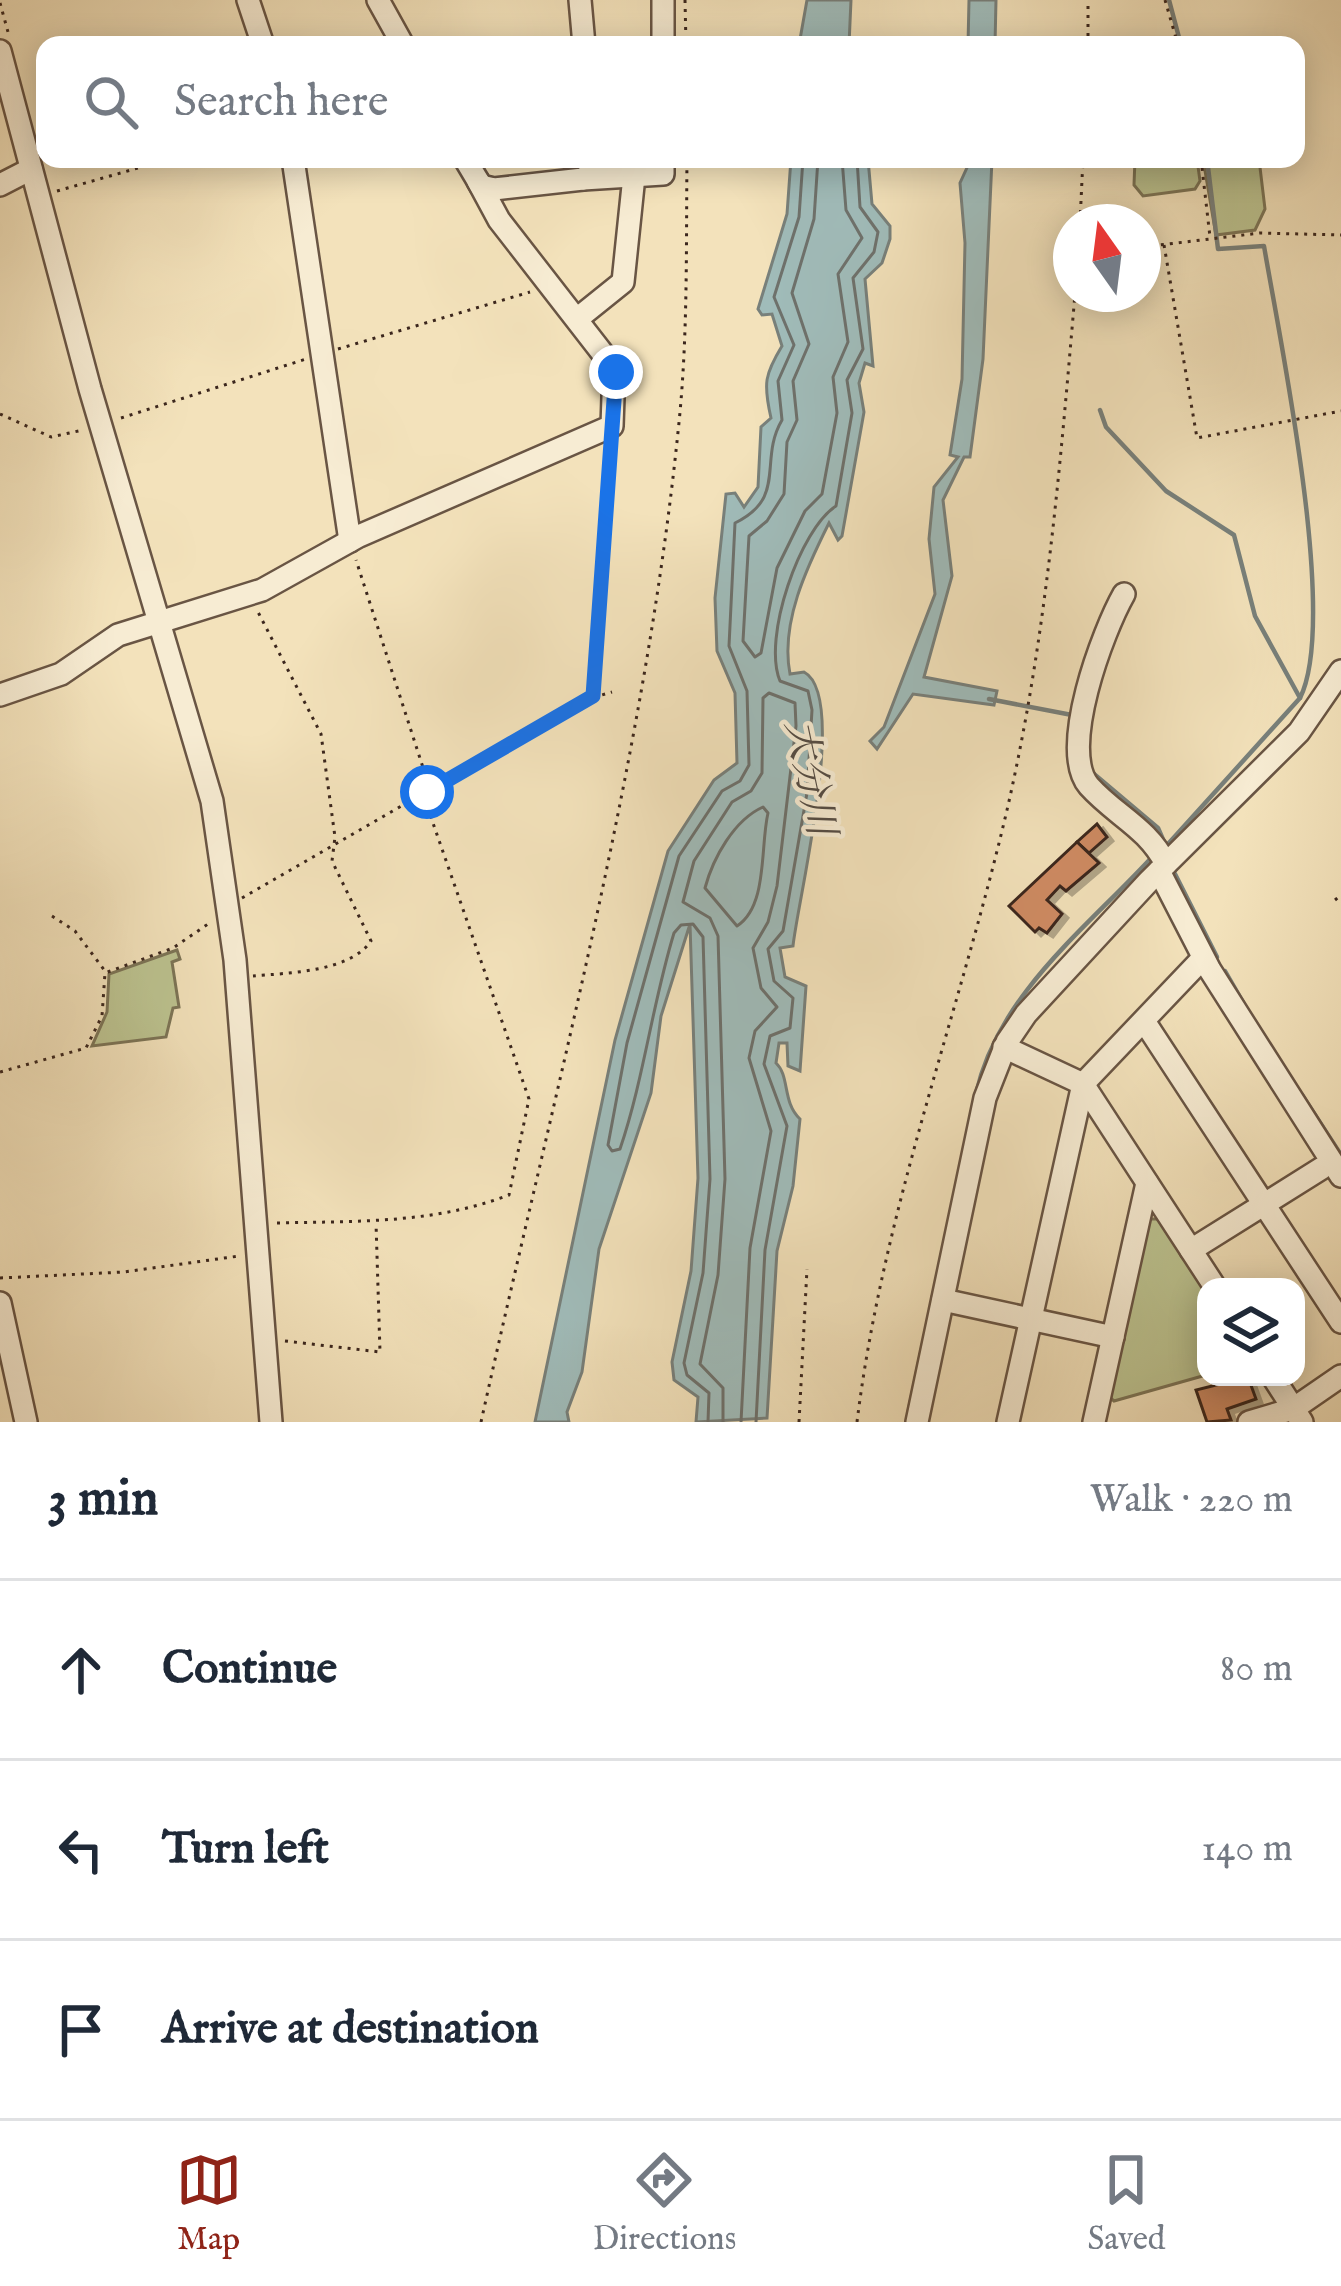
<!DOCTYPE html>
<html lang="en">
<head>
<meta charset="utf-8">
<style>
  :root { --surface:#fff; --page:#f6f6f7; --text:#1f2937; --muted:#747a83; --line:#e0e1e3; --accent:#8f2418 }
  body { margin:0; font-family:"IM FELL English","Noto Serif JP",serif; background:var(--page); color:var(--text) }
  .controls { position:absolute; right:36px; bottom:36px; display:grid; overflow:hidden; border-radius:24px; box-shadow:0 6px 30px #0003 }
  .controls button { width:108px; height:108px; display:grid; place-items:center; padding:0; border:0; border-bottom:3px solid var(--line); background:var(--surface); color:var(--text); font:60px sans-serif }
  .compass { position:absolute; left:1053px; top:204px; width:108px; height:108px; border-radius:50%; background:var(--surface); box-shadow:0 6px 30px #0003; rotate:346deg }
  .stop { position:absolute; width:36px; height:36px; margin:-27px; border:9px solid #1a73e8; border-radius:50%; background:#fff }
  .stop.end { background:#1a73e8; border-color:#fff; box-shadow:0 3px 12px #0008 }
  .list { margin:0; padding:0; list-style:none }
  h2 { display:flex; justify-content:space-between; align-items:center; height:156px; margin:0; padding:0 48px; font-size:51px }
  h2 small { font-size:39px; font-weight:400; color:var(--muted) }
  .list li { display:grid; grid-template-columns:78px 1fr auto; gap:36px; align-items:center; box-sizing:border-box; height:180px; padding:0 48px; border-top:3px solid var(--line) }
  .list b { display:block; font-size:45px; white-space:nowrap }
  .list em { font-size:39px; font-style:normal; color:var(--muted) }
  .icon { flex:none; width:66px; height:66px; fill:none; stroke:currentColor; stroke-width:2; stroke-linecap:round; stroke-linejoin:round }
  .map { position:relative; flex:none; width:1341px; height:1422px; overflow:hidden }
  .search { position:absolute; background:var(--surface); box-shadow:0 6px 30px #0003; left:36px; right:36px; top:36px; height:132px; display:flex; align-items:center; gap:30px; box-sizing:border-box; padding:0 42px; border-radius:24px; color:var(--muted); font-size:45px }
  .sheet { height:696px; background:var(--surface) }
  nav { display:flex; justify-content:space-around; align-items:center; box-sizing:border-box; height:168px; border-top:3px solid var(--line); background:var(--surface); font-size:33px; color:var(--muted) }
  nav a { display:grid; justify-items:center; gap:6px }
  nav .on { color:var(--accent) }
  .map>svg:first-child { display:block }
  .green { fill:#bcc390; stroke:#7c7456; stroke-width:3 }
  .water { fill:#a0bcba; stroke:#78807b; stroke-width:3 }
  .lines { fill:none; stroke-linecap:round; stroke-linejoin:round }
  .shore { stroke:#6e716c; stroke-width:3 }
  .stream { stroke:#78807b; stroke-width:4.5 }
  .building { fill:#cf8b63; stroke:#3b261d; stroke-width:3; filter:url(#shadow) }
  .minor-casing { stroke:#695544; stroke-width:26 }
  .path { stroke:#3b261d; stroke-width:3; stroke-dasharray:3 6; stroke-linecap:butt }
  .minor { stroke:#f7ecd3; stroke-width:21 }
  .route { stroke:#1a73e8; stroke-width:15 }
  .labels { text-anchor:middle; stroke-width:9; stroke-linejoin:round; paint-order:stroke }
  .water-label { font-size:39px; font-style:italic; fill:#544c44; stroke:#f7ecd3 }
</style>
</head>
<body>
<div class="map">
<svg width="1341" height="1422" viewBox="0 0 1341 1422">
  <defs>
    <filter id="shadow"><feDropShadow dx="6" dy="4" stdDeviation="0" flood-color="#0004"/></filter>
  </defs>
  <rect width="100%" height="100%" fill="#f3e2bb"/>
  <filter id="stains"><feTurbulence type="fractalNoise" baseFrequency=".00167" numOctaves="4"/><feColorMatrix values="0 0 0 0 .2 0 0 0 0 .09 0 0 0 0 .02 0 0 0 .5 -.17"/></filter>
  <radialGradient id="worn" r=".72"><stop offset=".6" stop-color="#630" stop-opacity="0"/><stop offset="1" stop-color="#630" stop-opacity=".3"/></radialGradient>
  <!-- green -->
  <g class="green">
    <path d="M1135,159H1197L1200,181L1195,189L1143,196L1134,185Z"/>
    <path d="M1203,159H1259L1265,209L1255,230L1216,235Z"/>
    <path d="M177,950L180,959L172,962L179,1007L173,1008L166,1037L92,1046L107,1012L109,974Z"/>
    <path d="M1145,1219H1161L1206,1290V1375L1114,1401L1106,1394Z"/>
  </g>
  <!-- water -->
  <g class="water">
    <path d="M807,0H851L849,45H799Z"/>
    <path d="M969,0H996L995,45H968Z"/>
    <path d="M791,159H868L872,204L890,226V239L882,263L865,279L873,366L865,363L859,383L864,412L842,536L838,540L829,523C807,567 780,623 790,674L804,672C849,696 798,898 793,946L780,948L785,977L806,986L800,1071L788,1066L787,1043H779L776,1063C790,1076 782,1102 800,1119L793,1186L777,1251L767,1418L696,1422L698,1397L674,1380L672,1362L691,1271L698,1178L690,924L661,1016L651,1093L599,1249L582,1372L567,1412L569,1422H535L615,1040L668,851L714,780L737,763L735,693L717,651L715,598L726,494L735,493L744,507L758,487L761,427L771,418C763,383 765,374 782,346L772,314L762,315L758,309L787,214Z"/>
    <path d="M971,159H992L983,359L970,457H964L943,500L952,576L924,677L997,691L994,705L913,694L877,749L870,741L884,727L935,594L929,539L934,487L958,457L950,455L962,379L965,243L960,183Z"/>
  </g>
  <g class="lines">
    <!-- shore -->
    <g class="shore">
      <path d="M818,159L814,219L792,293L809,344L793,381L797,420L787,442L784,494L767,521L749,536L743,641L755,657L761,653L777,568L805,511L822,494L837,413L833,377L848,342L838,274L862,238L846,210L842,159"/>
      <path d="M763,807L768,813C760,847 768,906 737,926L705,888C713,858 734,820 763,807Z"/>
      <path d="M708,1422L709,1393L687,1375L684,1363L703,1273L710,1179L703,937L693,924L681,925L674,933C652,1005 644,1078 620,1149L612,1151L608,1145L627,1043L679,856L722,791L740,781L749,765L747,691L729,646L735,523C788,497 758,461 782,420L778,381L794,345L774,297L799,217L803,159"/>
      <path d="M723,1422V1388L700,1364L718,1275L725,1179L718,936L710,918L683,902L694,861L732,802L751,791L762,773L763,698L769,693L795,703L796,726L777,886L768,922L753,948L761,988L777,1007L755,1031L749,1058L771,1131L750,1248L741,1422"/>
      <path d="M756,1422L765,1250L787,1126L764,1064L770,1036L790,1028L793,998L774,981L768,949L783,931L807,793L812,710L808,691L780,681C762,638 800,529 836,506L852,413L847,380L863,349L853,278L874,252L878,232L860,207L857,159"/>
    </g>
    <!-- stream -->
    <g class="stream">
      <path d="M1169,0L1181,45"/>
      <path d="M1207,159L1218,249L1264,246C1280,341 1339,620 1300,698"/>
      <path d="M1100,410L1106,427L1166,491L1234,535L1255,616L1300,698L1168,844"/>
      <path d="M989,699L1072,715"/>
      <path d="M1094,774L1158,828L1165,844"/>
      <path d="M1175,874L1217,957"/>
      <path d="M1225,971L1244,1004"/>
      <path d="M976,1094C998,994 1087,928 1153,856"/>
      <path d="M1302,1095L1341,1155"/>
      <path d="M909,1410L929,1316"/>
    </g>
  </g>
  <!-- building -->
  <g class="building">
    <path d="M1097,824L1107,837L1089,853L1077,842Z"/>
    <path d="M1077,842L1099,863L1066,891L1060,886L1047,900L1062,914L1047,933L1039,928L1035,932L1009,906Z"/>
    <path d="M1248,1377L1256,1399L1227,1409L1231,1420L1207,1422L1196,1390Z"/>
  </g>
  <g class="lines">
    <!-- minor casing -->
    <g class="minor-casing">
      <g id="minor">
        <path d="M248,0L263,45"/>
        <path d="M378,0L403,45"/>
        <path d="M580,0L584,45"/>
        <path d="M663,0V45"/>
        <path d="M0,51L90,389L212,801L235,960L271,1422"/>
        <path d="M293,159L350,541"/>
        <path d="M465,159L481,186L494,189L583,179L593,171L594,159"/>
        <path d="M583,179L663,174V159"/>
        <path d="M0,185L31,169"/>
        <path d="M577,319L623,282L634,176"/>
        <path d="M1124,594C1103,631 1058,750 1089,786C1116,816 1147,827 1166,864"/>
        <path d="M0,695L61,674L118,635L262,590L359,536L612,426L614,368L499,220L478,181"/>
        <path d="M1159,871L1210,970L1341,1176"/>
        <path d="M1144,1021L1341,1322"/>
        <path d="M1004,1047L1083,1084L1215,1287"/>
        <path d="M1191,1250L1322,1168"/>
        <path d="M943,1300L1113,1337"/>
        <path d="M0,1303L26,1422"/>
        <path d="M1273,1377L1302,1422"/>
        <path d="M917,1422L985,1098L1007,1042L1026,1014L1149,881L1299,732L1341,671"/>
        <path d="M1008,1422L1083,1084L1203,958"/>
        <path d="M1094,1422L1147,1183"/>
        <path d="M1249,1422L1293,1409L1341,1376"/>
      </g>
    </g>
    <!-- path -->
    <g class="path">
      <path d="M685,0L686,45"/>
      <path d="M1165,0L1178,45"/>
      <path d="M0,3L8,32"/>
      <path d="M1088,45V0"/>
      <path d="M1201,159L1210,237"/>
      <path d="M57,191L170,159"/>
      <path d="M1080,222L1083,159"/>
      <path d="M1164,245L1197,438L1341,411"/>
      <path d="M1143,247L1260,233L1341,235"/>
      <path d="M338,349L530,292"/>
      <path d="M0,414L51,437L83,430"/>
      <path d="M121,418L306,359"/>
      <path d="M593,694L610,446"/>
      <path d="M242,898L585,700L612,692"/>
      <path d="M1335,900L1341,895"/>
      <path d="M52,916L75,931L105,971"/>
      <path d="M253,976C287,973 350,972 371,941L332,861L335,837L321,734L258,612"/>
      <path d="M0,1072L86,1048L102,1016L105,973L173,948L211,922"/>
      <path d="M277,1223C356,1221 433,1224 509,1195L529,1099L426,803L427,780L356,560"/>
      <path d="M0,1278L124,1272L239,1256"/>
      <path d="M285,1341L380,1352L376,1223"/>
      <path d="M481,1422C553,1096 644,764 678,432C688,341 686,250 687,159"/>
      <path d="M799,1422L807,1269"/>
      <path d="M857,1422C883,1211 959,1015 1007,810C1046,640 1060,468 1075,294"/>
    </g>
    <!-- minor -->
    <use href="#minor" class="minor"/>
  </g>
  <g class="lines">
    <!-- route -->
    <path class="route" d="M427,792L593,696L616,372"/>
  </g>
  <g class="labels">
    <!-- water labels -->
    <g class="water-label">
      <text transform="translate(812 777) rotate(78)" y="14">大分川</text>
    </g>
  </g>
  <rect width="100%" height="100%" filter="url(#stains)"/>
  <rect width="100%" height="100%" fill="url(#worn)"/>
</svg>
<div class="controls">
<button><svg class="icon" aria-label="layers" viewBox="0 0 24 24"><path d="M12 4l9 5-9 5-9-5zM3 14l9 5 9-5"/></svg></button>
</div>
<svg class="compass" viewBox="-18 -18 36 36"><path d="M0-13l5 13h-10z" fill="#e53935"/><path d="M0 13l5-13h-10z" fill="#747a83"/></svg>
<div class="stop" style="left:427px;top:792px"></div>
<div class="stop end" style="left:616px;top:372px"></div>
<div class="search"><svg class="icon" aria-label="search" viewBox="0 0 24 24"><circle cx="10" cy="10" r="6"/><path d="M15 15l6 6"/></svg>Search here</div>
</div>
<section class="sheet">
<h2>3 min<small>Walk · 220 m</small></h2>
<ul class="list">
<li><svg class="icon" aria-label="ahead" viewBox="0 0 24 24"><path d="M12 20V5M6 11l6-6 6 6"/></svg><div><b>Continue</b></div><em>80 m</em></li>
<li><svg class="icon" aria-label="left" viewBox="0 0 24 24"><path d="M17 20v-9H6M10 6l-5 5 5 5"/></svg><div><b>Turn left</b></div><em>140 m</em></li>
<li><svg class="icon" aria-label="arrive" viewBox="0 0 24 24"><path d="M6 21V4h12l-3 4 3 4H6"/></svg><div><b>Arrive at destination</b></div></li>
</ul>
</section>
<nav>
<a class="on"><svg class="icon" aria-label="map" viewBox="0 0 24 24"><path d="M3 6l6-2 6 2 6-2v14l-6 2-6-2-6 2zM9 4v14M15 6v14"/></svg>Map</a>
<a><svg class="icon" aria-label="directions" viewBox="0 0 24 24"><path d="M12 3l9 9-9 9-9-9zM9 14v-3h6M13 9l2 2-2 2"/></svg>Directions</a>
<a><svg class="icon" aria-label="saved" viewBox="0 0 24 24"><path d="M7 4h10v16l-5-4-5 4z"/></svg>Saved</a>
</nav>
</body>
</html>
